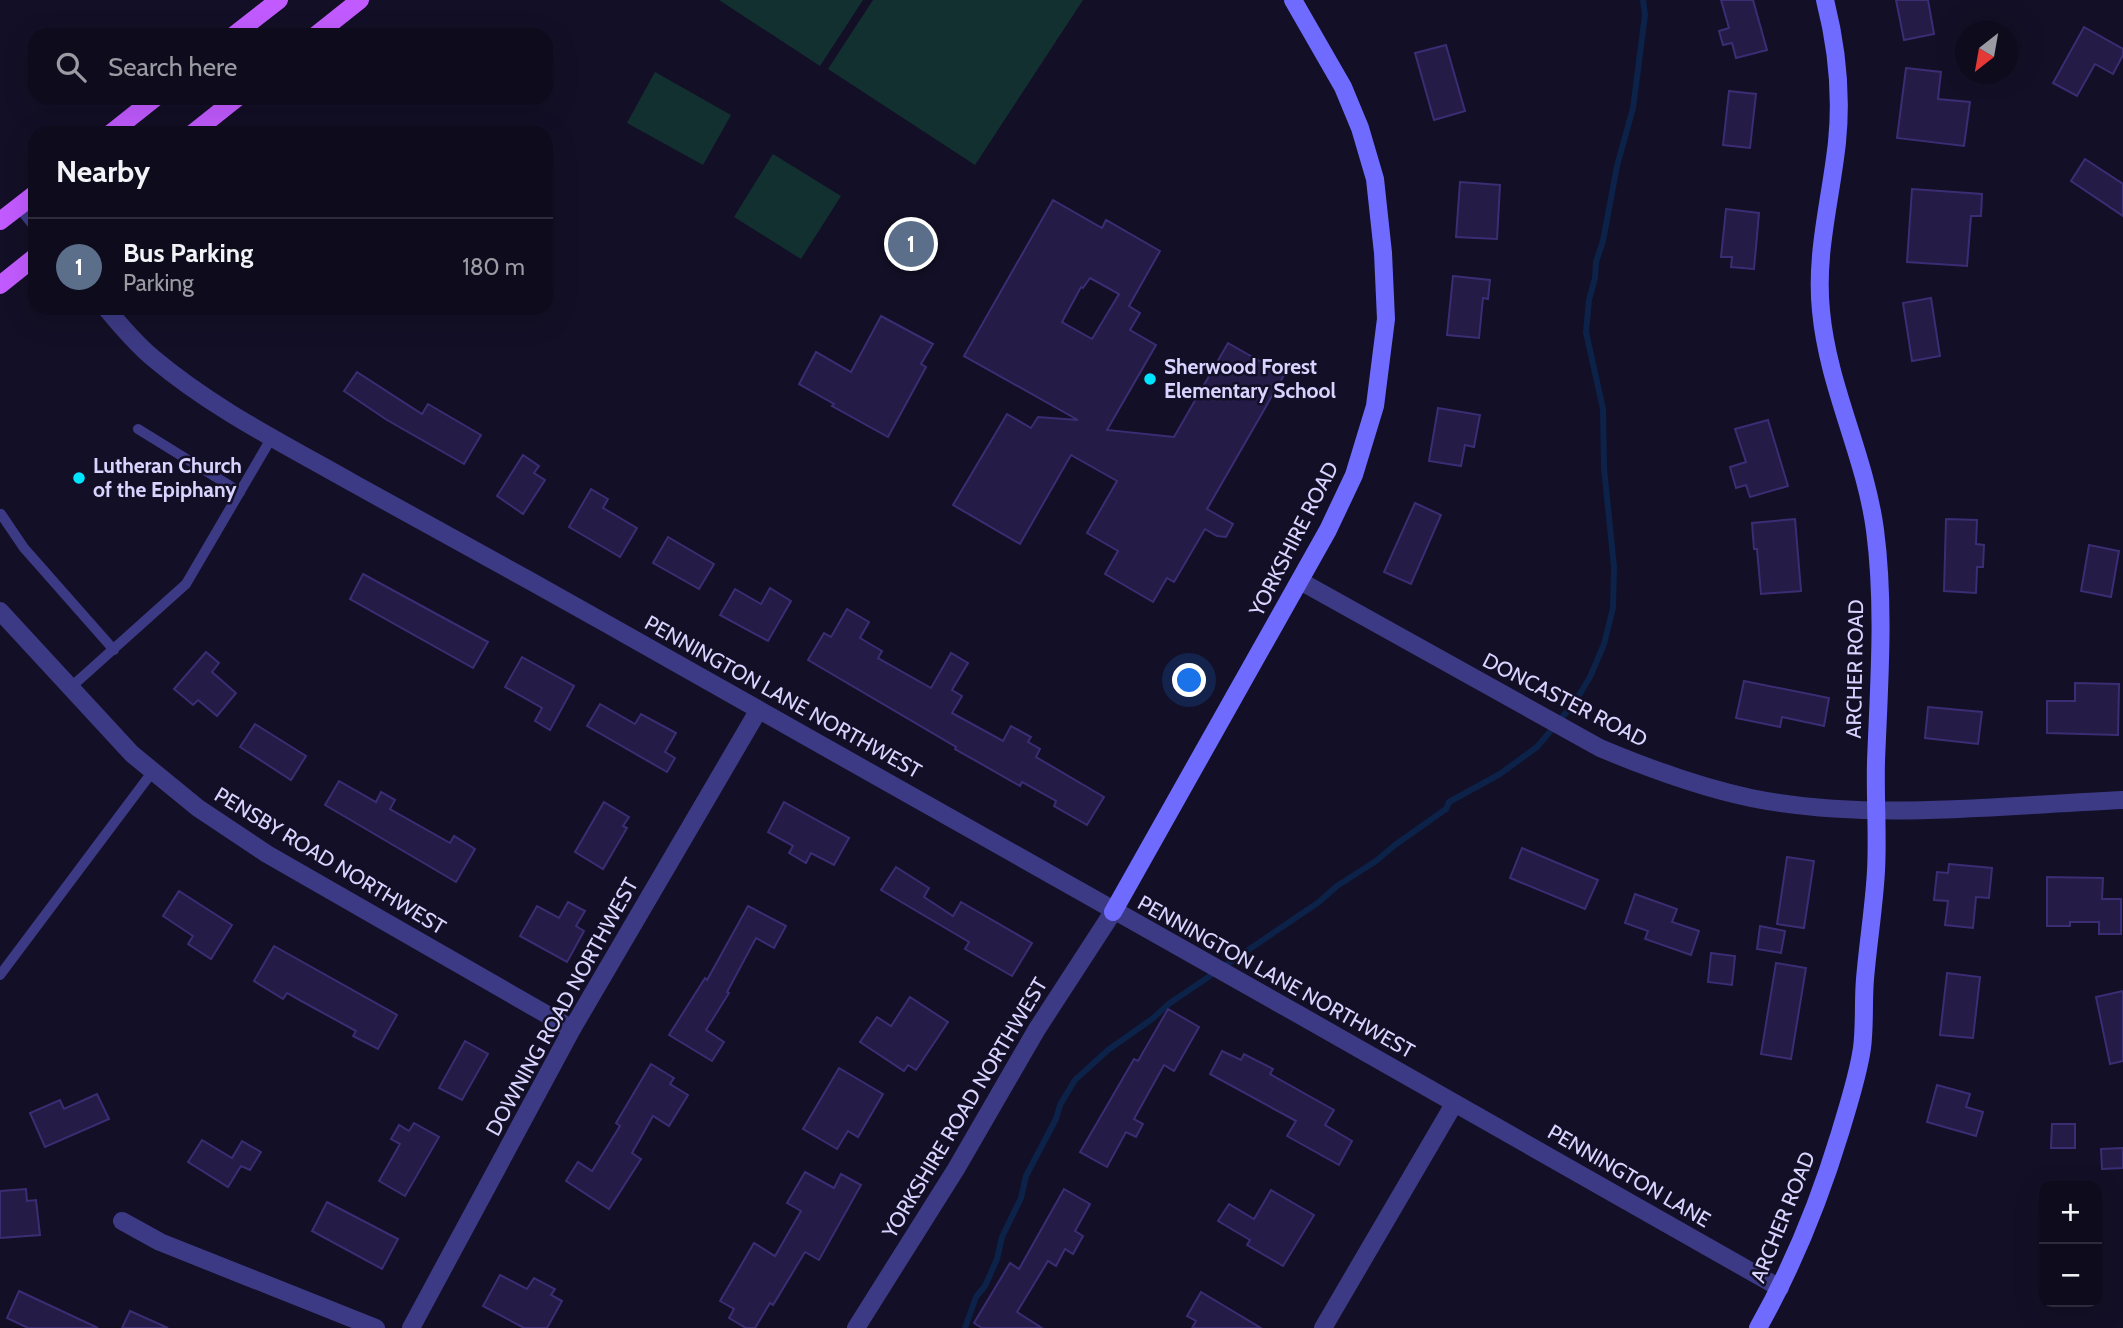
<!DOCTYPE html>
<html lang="en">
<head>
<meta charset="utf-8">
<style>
  :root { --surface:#0e0b1c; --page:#1c1929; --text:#f1f3f6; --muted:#9b9ba3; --line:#2e2b3b; --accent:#db2777 }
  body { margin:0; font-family:Cabin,sans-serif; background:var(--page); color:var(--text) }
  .controls { position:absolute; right:21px; bottom:21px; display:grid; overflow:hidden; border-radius:14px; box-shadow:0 7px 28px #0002 }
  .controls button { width:63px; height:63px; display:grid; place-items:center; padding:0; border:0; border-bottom:2px solid var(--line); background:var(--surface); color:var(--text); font:35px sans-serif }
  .compass { position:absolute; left:1955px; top:21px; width:63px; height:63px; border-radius:50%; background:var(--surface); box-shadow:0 7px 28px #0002; rotate:211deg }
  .you { position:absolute; left:1190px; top:681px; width:24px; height:24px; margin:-18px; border:5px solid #fff; border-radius:50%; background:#1a73e8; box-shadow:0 0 0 10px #1a73e833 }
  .badge { display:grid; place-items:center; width:46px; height:46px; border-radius:50%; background:var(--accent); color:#fff; font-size:23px; font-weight:700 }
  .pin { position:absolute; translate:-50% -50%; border:4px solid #fff; box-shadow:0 2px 7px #0006 }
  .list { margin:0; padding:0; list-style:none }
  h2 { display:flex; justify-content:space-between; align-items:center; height:91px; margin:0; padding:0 28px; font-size:30px }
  h2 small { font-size:23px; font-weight:400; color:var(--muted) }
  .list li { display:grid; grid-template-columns:46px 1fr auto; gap:21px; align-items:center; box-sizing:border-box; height:98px; padding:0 28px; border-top:2px solid var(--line) }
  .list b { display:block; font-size:26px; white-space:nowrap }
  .list p { margin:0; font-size:23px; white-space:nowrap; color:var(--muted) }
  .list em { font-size:23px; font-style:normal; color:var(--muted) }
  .icon { flex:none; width:38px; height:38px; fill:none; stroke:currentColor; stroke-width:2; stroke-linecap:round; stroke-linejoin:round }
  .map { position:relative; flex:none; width:2123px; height:1328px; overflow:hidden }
  .search { position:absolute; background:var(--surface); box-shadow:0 7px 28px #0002; left:28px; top:28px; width:525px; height:77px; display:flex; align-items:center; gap:18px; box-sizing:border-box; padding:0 24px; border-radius:21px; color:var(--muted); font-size:26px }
  .panel { position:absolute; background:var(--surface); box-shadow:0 7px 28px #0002; left:28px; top:126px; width:525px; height:189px; border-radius:21px }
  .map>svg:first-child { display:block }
  .green { fill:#12302f }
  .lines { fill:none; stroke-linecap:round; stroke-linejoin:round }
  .stream { stroke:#0c2248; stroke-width:6 }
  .building { fill:#241b47; stroke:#3b2d73; stroke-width:2; fill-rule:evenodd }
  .lane { stroke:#3d3a85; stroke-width:10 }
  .street { stroke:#3d3a85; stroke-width:18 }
  .secondary { stroke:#6f6bff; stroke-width:18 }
  .primary { stroke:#c25bff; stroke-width:18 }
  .poi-dot { fill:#00e5ff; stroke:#130f26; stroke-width:2.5 }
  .labels { text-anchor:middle; stroke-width:5; stroke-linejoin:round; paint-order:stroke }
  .poi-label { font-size:21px; font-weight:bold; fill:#d9d4ff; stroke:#130f26; text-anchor:start }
  .street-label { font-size:21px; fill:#d9d4ff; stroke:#130f26 }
</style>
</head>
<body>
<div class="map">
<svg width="2123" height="1328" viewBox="0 0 2123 1328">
  <rect width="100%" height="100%" fill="#130f26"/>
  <!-- green -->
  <g class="green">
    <path d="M719,0H863L820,66Z"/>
    <path d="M873,0H1083L975,165L828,69Z"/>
    <path d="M655,72L731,115L703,165L627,123Z"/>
    <path d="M773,154L841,196L801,259L734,217Z"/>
  </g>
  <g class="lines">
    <!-- stream -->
    <path class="stream" d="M965,1328L976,1297L985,1286L997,1259L1002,1237L1021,1198L1026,1176L1056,1119L1060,1105L1075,1080L1108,1050L1152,1019L1170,1003L1319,902L1337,886L1376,861L1395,845L1446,809L1449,802L1500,774L1537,747L1575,702L1590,677L1604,644L1613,608L1614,567L1604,468L1603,409L1586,332L1589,300L1595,278L1596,262L1603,241L1617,166L1633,108L1645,15L1643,0"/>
  </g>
  <!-- building -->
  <g class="building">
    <path d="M1721,0H1753L1767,50L1736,58L1732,43L1723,45L1719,31L1729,28Z"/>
    <path d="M1896,0H1928L1934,34L1904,40Z"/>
    <path d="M2084,27L2123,49V55L2113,74L2095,64L2077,96L2053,83Z"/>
    <path d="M1446,45L1465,111L1434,120L1415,53Z"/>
    <path d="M1906,68L1941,72L1938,99L1970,102L1964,146L1897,138Z"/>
    <path d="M1729,91L1756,94L1750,148L1723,145Z"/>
    <path d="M2085,159L2123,184V216L2071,181Z"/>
    <path d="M1460,182L1500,185L1497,239L1456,237Z"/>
    <path d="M1912,189L1982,194L1981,216H1971L1967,266L1907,262Z"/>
    <path d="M1053,200L1102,228L1106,220L1160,251L1129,306L1140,313L1130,330L1156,345L1107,430L1174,437L1228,343L1284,375L1207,509L1233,524L1226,537L1217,536L1205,529L1174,582L1167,578L1153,602L1105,574L1118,551L1087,533L1117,481L1071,455L1020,544L953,505L1007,414L1031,428L1038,417L1078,420L964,356ZM1090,278L1119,294L1092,339L1062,322L1081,287L1083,288Z"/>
    <path d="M1726,209L1759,213L1754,269L1731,267L1732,257H1721Z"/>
    <path d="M1453,276L1490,280L1488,299L1483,298L1479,338L1447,335Z"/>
    <path d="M1931,298L1940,356L1912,361L1903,303Z"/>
    <path d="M881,316L933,344L921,364L926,367L888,437L832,406L834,404L799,384L816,352L851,372Z"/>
    <path d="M357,372L422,414L428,404L481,435L464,464L387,420L344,391Z"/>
    <path d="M1438,408L1480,415L1474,447L1465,445L1461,466L1429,461Z"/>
    <path d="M1768,420L1788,486L1750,497L1746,485L1736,488L1730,467L1746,462L1735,429Z"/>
    <path d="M523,455L539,466L534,473L545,480L523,514L497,496Z"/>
    <path d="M591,489L608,499L603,508L637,528L620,557L569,527Z"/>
    <path d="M1415,503L1441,515L1411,584L1384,572Z"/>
    <path d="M1795,519L1801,591L1761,594L1757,549H1754L1752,523Z"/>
    <path d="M1946,519L1977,520L1976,544L1984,545L1983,567H1977L1976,593L1944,591Z"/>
    <path d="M668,537L714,564L699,589L653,563Z"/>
    <path d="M2089,545L2119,551L2111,597L2081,591Z"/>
    <path d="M363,574L488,642L473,668L350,599Z"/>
    <path d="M770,588L791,601L768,641L720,615L735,589L761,604Z"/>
    <path d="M847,609L869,622L860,638L882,651L878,658L931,688L951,653L968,663L952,690L962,696L952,713L1003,741L1011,726L1031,737L1028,742L1040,749L1036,757L1104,797L1087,825L1054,806L1056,801L1022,782L1020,786L955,749L956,747L808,660L824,633L831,637Z"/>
    <path d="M206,652L219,663L212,672L236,693L217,716L198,700L193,705L174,689Z"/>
    <path d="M522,657L574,686L550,730L535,721L542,708L505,687Z"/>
    <path d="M1744,681L1829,698L1824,726L1782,717L1780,727L1736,718Z"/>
    <path d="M2075,683L2119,684L2118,735L2047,733V701H2075Z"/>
    <path d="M600,704L635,724L641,714L676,733L665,752L675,758L667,772L587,726Z"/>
    <path d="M1928,707L1982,712L1978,744L1925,738Z"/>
    <path d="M255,724L306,756L291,780L240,747Z"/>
    <path d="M339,781L376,802L381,792L395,800L390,809L450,843L454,836L475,849L456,882L325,805Z"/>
    <path d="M604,802L629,817L623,826L627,828L603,869L575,852Z"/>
    <path d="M784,802L849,838L834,865L811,853L806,863L789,853L793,846L768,832Z"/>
    <path d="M1522,848L1598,880L1585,909L1510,878Z"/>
    <path d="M1787,857L1814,861L1804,928L1777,924Z"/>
    <path d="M1949,864L1992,868L1989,898L1976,897L1973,928L1945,925L1948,901L1934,900L1937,872L1948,873Z"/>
    <path d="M896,867L929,888L924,897L953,916L961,902L1032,943L1012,976L965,949L969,942L881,890Z"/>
    <path d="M2047,877L2103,878L2102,899H2121V934H2099V922H2070V926H2047Z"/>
    <path d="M179,891L232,925L211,959L188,944L193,936L163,916Z"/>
    <path d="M1635,894L1677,909L1672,922L1699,931L1691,955L1645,939L1648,931L1625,923Z"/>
    <path d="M568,902L585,911L576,926L584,931L567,962L520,936L537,906L559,918Z"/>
    <path d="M748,906L786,926L774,948L756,938L727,992L729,993L706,1030L724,1042L712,1061L669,1035L705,978L707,980Z"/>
    <path d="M1760,926L1785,931L1781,953L1757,949Z"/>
    <path d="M274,946L397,1015L378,1049L353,1036L356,1031L303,1002L287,993L283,999L254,981Z"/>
    <path d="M1711,953L1735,956L1732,985L1708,982Z"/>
    <path d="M1776,963L1806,968L1791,1059L1761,1054Z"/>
    <path d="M1947,973L1980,977L1973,1038L1940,1035Z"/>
    <path d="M2123,991V1061L2110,1064L2096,997Z"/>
    <path d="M910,997L948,1022L916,1070L908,1065L904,1071L860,1042L877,1017L891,1026Z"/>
    <path d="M1168,1009L1199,1027L1174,1071L1164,1065L1134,1119L1143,1124L1136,1137L1126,1132L1107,1167L1080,1152L1134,1059L1138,1061Z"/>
    <path d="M465,1041L488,1054L462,1100L439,1088Z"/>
    <path d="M1222,1051L1241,1060L1244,1054L1273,1069L1270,1074L1334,1110L1325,1125L1352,1141L1339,1165L1287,1136L1296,1121L1210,1074Z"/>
    <path d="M651,1064L674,1078L670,1084L688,1095L669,1126L653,1116L632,1153L641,1159L609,1209L566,1181L578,1162L592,1171L620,1126L616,1123Z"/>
    <path d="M839,1068L883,1094L858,1137L848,1131L837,1149L803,1129Z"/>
    <path d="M1937,1085L1970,1094L1966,1107L1983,1112L1976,1136L1927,1122Z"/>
    <path d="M97,1094L109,1119L45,1147L30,1113L60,1100L64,1109Z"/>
    <path d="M414,1123L439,1137L405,1196L379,1181L400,1144L391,1139L399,1125L409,1131Z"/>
    <path d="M2052,1124H2075V1148H2051Z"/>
    <path d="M202,1140L232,1158L242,1141L261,1152L250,1170L241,1166L228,1187L188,1162Z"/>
    <path d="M2123,1148V1168L2102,1169L2101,1149Z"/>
    <path d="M805,1172L834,1188L841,1174L861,1185L819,1260L805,1252L773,1305L770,1303L755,1328H746L729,1318L734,1309L720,1301L754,1243L775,1256L801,1211L787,1203Z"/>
    <path d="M26,1189L27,1201L36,1200L40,1235L0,1238V1191Z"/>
    <path d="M1064,1189L1090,1204L1075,1231L1083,1236L1073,1254L1065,1249L1056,1266L1048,1261L1017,1312L1042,1328H982L974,1323L1010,1263L1019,1269Z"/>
    <path d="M1271,1190L1314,1215L1283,1266L1247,1245L1250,1240L1218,1221L1229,1204L1254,1219Z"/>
    <path d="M327,1202L398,1239L382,1269L312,1231Z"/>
    <path d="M500,1275L527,1289L534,1278L555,1289L551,1295L562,1301L547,1328H524L483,1306Z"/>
    <path d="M19,1291L98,1328H28L7,1318Z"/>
    <path d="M1201,1292L1261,1328H1192L1196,1321L1187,1316Z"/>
    <path d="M130,1311L168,1328H122Z"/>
  </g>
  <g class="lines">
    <!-- lane -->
    <g class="lane">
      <path d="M138,429L240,492"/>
      <path d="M1,514L24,548L114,650"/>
      <path d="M70,688L186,584L272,437"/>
      <path d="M0,975L153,771"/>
    </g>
    <!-- street -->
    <g class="street">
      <path d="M22,205L35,221"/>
      <path d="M106,308C120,325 135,343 153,358C212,408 284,444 351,482C436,529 522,576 607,624C998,845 1390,1065 1780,1288"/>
      <path d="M1300,581L1600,748C1650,769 1699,787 1751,798C1869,822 2003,805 2123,800"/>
      <path d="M0,611L132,754L198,808L267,854L572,1029"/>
      <path d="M122,1221L160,1242L376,1328"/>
      <path d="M411,1328L572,1029L758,711"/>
      <path d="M856,1328L956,1169L1037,1029L1113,912"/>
      <path d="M1323,1328L1454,1104"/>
    </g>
    <!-- secondary -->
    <g class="secondary">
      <path d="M1113,912L1328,530L1354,475L1375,406L1386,319L1383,253L1375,179L1360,128L1343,87L1293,0"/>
      <path d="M1758,1328C1793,1266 1819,1202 1840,1133C1848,1106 1858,1076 1862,1048C1865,1025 1863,1002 1865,979C1868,943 1874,907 1876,871C1878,835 1875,798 1876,761C1879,685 1885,606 1875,530C1865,455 1828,387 1821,311C1815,253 1831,199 1837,142C1842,93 1837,47 1825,0"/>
    </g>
    <!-- primary -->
    <g class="primary">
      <path d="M234,35L279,0"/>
      <path d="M316,35L360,0"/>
      <path d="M111,133L155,98"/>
      <path d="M193,133L237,98"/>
      <path d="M0,221L35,194"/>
      <path d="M0,285L35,257"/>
    </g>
  </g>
  <!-- markers -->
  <g class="poi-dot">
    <circle cx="1150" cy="379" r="7"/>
    <circle cx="79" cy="478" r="7"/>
  </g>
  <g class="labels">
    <!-- poi labels -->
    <g class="poi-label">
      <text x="1164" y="374">Sherwood Forest<tspan x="1164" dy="24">Elementary School</tspan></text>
      <text x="93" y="473">Lutheran Church<tspan x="93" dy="24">of the Epiphany</tspan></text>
    </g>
    <!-- street labels -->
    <g class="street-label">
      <text transform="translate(1294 539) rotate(-63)" y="7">YORKSHIRE ROAD</text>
      <text transform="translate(1855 669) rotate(-89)" y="7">ARCHER ROAD</text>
      <text transform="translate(783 697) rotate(29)" y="7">PENNINGTON LANE NORTHWEST</text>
      <text transform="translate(1565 700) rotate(27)" y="7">DONCASTER ROAD</text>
      <text transform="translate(330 861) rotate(31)" y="7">PENSBY ROAD NORTHWEST</text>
      <text transform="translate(1276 977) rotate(29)" y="7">PENNINGTON LANE NORTHWEST</text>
      <text transform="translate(562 1007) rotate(-61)" y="7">DOWNING ROAD NORTHWEST</text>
      <text transform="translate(965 1108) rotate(-59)" y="7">YORKSHIRE ROAD NORTHWEST</text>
      <text transform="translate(1629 1176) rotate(30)" y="7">PENNINGTON LANE</text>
      <text transform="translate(1783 1217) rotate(-68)" y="7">ARCHER ROAD</text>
    </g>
  </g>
</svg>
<div class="controls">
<button>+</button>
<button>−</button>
</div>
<svg class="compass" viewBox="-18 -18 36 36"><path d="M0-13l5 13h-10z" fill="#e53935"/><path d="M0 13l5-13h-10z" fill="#9b9ba3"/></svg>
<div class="you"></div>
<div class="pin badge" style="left:911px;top:244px;background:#5c6f8a">1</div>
<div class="search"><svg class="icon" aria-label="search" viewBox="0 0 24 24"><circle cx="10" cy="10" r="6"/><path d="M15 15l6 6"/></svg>Search here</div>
<section class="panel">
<h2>Nearby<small></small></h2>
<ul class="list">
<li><span class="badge" style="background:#5c6f8a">1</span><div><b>Bus Parking</b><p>Parking</p></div><em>180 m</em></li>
</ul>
</section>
</div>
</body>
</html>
